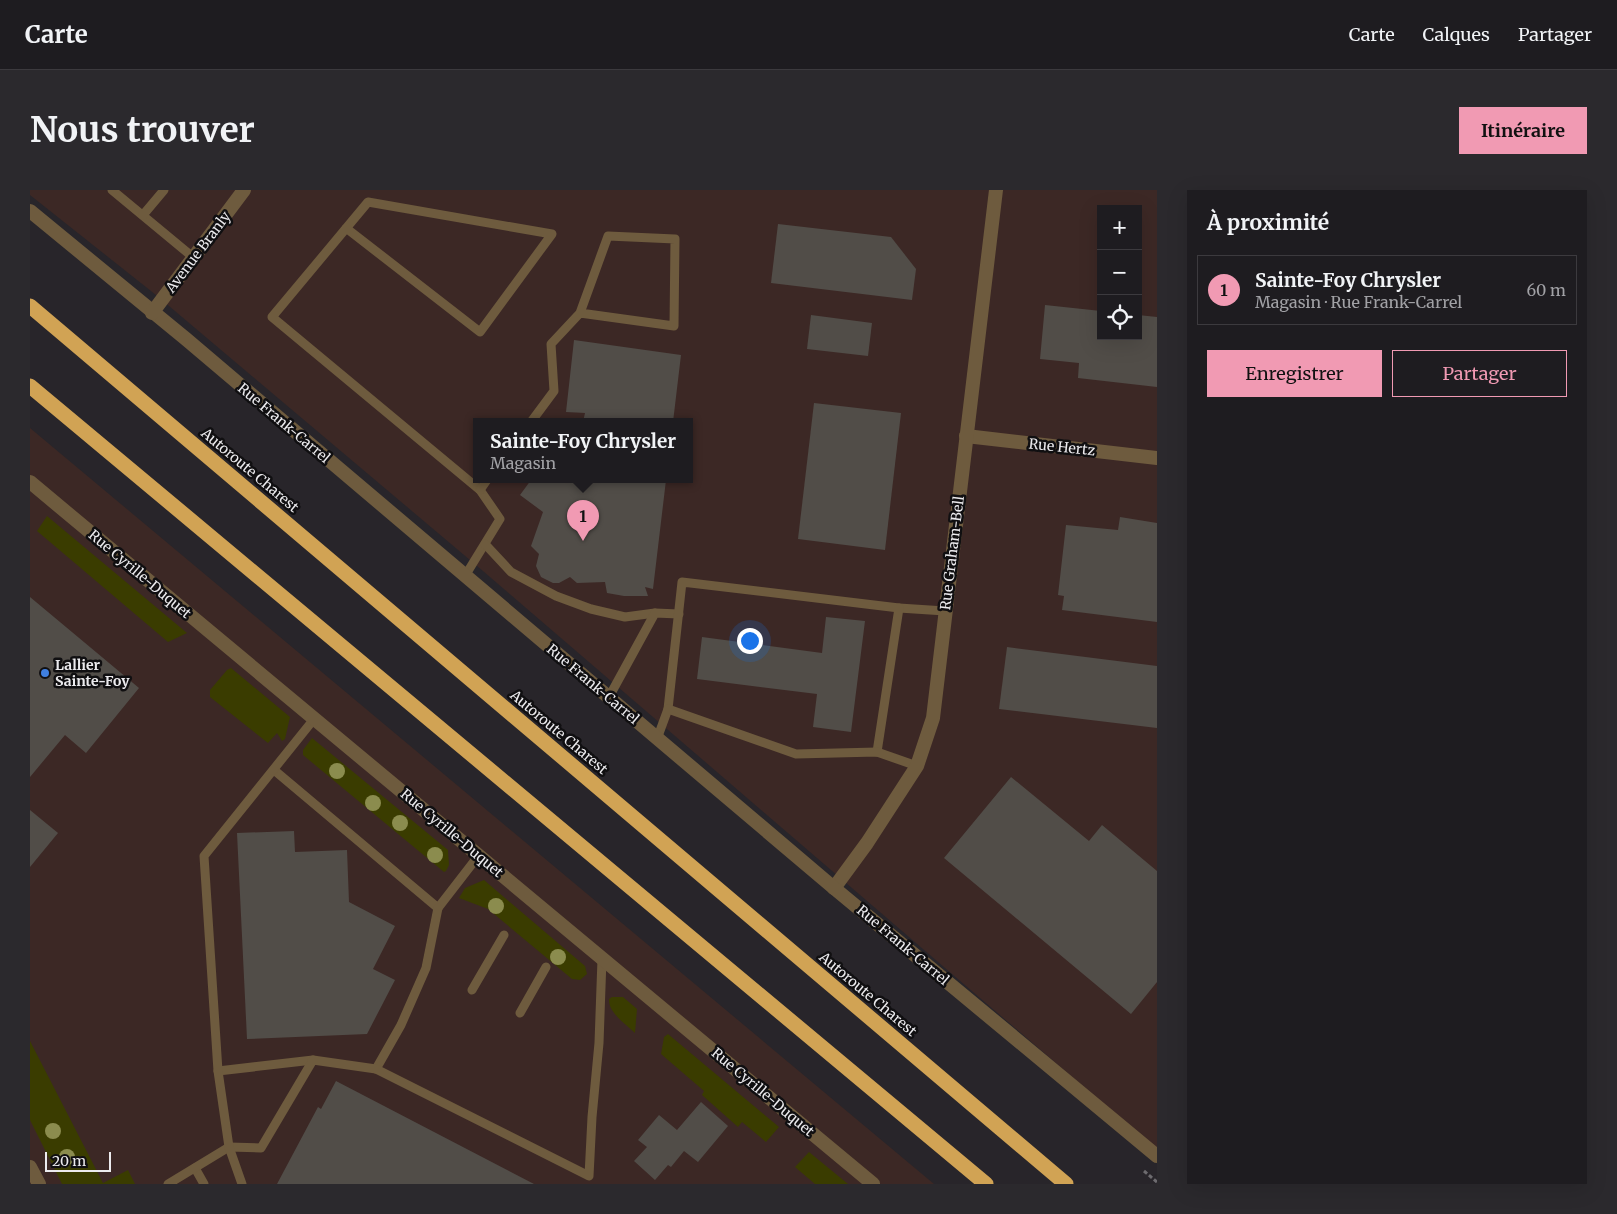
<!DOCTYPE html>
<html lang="fr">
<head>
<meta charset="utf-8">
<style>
  :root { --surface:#1e1c20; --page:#2b292d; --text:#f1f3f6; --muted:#a1a1a5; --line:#3c3a3e; --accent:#f19ab3 }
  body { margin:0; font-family:Merriweather,serif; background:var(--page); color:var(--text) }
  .controls { position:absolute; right:15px; top:15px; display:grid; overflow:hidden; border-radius:0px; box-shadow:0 5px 20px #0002 }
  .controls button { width:45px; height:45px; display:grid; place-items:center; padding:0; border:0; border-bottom:1px solid var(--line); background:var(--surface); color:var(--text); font:25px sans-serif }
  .scale { position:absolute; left:15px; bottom:12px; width:66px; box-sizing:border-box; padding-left:5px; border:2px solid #ecebee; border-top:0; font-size:14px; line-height:18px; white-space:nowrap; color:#ecebee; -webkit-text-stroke:4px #100f11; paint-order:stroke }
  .you { position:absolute; left:719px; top:450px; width:18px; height:18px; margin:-12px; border:4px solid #fff; border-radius:50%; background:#1a73e8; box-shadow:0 0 0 8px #1a73e833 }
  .badge { display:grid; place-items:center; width:32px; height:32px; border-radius:50%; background:var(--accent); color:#111; font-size:16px; font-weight:700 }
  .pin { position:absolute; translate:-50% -41px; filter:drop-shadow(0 1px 2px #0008) }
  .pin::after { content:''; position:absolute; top:26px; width:18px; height:15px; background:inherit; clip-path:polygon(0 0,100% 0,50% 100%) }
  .popup { position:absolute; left:443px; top:228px; width:220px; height:65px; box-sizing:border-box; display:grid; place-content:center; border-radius:0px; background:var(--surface); filter:drop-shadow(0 1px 4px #0005); font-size:16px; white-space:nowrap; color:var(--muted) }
  .popup b { font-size:19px; color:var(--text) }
  .popup::after { content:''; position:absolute; left:50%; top:100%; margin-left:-10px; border:10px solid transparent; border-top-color:var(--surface) }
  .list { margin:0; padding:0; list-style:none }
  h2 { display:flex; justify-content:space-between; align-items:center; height:65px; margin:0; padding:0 20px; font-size:21px }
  h2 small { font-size:16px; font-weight:400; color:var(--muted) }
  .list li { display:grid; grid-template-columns:32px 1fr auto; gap:15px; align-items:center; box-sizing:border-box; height:70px; margin:0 10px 10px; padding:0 10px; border:1px solid var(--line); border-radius:0px }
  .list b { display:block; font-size:19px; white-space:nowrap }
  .list p { margin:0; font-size:16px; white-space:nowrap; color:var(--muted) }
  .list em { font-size:16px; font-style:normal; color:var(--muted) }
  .actions { display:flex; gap:10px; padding:15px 20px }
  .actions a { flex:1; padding:11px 0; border:1px solid var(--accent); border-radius:0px; text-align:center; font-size:18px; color:var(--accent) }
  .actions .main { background:var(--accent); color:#111 }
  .icon { flex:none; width:28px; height:28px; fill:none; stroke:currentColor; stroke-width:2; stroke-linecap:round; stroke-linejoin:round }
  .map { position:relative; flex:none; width:1127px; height:994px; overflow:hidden; border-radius:0px }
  header { display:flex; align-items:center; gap:30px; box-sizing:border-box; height:70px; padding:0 25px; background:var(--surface); border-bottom:1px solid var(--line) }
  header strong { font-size:24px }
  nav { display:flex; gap:28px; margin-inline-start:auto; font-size:18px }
  .intro { display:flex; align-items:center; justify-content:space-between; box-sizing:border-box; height:120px; padding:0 30px }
  h1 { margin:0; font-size:35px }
  .button { padding:12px 22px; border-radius:0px; background:var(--accent); color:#111; font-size:18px; font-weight:700 }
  main { display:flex; gap:30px; padding:0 30px }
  aside { flex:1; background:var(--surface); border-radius:0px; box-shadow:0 5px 20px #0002 }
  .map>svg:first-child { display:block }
  .industrial { fill:#3c2825; fill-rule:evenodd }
  .green { fill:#3a3c00 }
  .building { fill:#514d48 }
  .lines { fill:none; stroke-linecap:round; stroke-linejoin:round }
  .path { stroke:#6d6b6f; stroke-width:3; stroke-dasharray:4 2.5; stroke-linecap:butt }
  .service { stroke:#6e5b3e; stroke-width:9 }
  .minor { stroke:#6e5b3e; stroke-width:14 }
  .tertiary { stroke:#6e5b3e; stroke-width:14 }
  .motorway { stroke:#d1a354; stroke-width:15 }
  .tree { fill:#8b8c4e }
  .shop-dot { fill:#3f7fe0; stroke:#100f11; stroke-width:2 }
  .labels { text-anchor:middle; stroke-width:5; stroke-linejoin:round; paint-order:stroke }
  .street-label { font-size:14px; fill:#ecebee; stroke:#100f11 }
  .poi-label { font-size:14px; font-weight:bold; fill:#ecebee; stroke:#100f11; text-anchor:start }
</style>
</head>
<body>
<header>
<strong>Carte</strong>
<nav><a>Carte</a><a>Calques</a><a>Partager</a></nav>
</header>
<div class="intro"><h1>Nous trouver</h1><a class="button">Itinéraire</a></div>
<main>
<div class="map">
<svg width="1127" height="994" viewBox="0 0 1127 994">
  <rect width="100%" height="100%" fill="#28252a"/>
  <!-- industrial -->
  <g class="industrial">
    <path d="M0,0H1127V960L453,381L126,105L0,5ZM1071,19H1108V146H1071ZM447,232H659V290H447Z"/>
    <path d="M0,238L904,994H0Z"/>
  </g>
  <!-- green -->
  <g class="green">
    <path d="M17,326L157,443L138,452L7,341Z"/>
    <path d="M201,478L260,527L255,549L252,551L247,543L238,553L180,507V500L197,480Z"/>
    <path d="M282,548L418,660L419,675L416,681L414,682L273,565V560Z"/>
    <path d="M454,690L555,776L557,784L550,790L542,789L458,719L429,708L435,698Z"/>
    <path d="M582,807H593L607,819L605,843C596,834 578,823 579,809Z"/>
    <path d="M638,844L749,937L736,952L712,932L708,937L672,905L674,901L631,864L634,847Z"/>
    <path d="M0,851L73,993L98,980L105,994H32L0,930Z"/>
    <path d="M779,962L818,994H785L765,977Z"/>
  </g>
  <!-- building -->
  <g class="building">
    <path d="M748,34L861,47L886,79L882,110L741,93Z"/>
    <path d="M1015,115L1071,121V146H1108V125L1127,127V197L1048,188L1049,173L1010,169Z"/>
    <path d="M781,125L842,133L838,166L777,159Z"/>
    <path d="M544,150L651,165L643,232H553L555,223L536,222Z"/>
    <path d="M784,213L871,223L855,360L768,349Z"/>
    <path d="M501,290H636L623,399L615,397L618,406H594L577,403L575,392L547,393L540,387L529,393H523L511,387L506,376L509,364L501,356L513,322L490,305Z"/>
    <path d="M1090,327L1127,333V432L1032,420L1034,406L1028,405L1036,335L1088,340Z"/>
    <path d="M0,407L109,498L56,563L35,545L0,587Z"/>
    <path d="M796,427L835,431L821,542L783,537L787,504L667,489L672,447L792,463Z"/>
    <path d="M977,457L1127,476V538L969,519Z"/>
    <path d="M981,587L1059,651L1072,635L1127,681V792L1101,824L914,668Z"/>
    <path d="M0,620L28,643L0,677Z"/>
    <path d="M264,641L265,662L317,660L319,712L365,736L343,779L365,790L337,844L217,849L207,643Z"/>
    <path d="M306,891L504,994H247L288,917L291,919Z"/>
    <path d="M671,912L698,936L668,972L654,961L641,977L638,975L625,990L604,971L617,957L608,950L629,925L647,940Z"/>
  </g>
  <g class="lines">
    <!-- path -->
    <path class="path" d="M1114,981L1127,992"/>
    <!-- service -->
    <g class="service">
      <path d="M82,0L164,68"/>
      <path d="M113,25L134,0"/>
      <path d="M316,38L450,142L522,44L338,12L242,127L450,300L470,329L435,386"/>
      <path d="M501,232L524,201L521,154L550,123L578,46L645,49L644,136L550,123"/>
      <path d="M450,300L457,290"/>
      <path d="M455,354L481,382L526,406L561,419L595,427L625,423"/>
      <path d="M869,418L915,421"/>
      <path d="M579,507L625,423L649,424"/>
      <path d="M638,519L652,392L869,418L847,562"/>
      <path d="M627,549L638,519L766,564L847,562L887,576"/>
      <path d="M244,580L408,718L449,665"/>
      <path d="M442,800L474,745"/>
      <path d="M490,823L516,777"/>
      <path d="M346,879L371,835L396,778L408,718"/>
      <path d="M188,881L283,870"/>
      <path d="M165,978L174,994"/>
      <path d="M138,994L199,957L231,958L283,870L346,879L559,986L562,927L569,853L572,769"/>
      <path d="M212,994L199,957L188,881L174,666L284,529"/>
    </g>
    <!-- minor -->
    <g class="minor">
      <path d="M936,246L1127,268"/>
      <path d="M804,698L837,653L887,576L903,528L966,0"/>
      <path d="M0,977L9,994"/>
    </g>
    <!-- tertiary -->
    <g class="tertiary">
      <path d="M0,21L156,149L804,698L1127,966"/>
      <path d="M122,123L214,0"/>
      <path d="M0,292L843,994"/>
    </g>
    <!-- motorway -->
    <g class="motorway">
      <path d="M0,116L1036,994"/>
      <path d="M0,196L956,994"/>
    </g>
  </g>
  <!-- trees -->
  <g class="tree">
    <circle cx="307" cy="581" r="8"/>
    <circle cx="343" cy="613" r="8"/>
    <circle cx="370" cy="633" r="8"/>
    <circle cx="405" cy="665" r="8"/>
    <circle cx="466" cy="716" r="8"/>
    <circle cx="528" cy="767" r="8"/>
    <circle cx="23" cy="941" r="8"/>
    <circle cx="37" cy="967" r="8"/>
  </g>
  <!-- markers -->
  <circle class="shop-dot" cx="15" cy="483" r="5"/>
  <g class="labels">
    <!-- street labels -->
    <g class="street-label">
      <text transform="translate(168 62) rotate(-53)" y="5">Avenue Branly</text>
      <text transform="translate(254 233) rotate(40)" y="5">Rue Frank-Carrel</text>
      <text transform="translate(1032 257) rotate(6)" y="5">Rue Hertz</text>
      <text transform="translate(220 280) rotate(40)" y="5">Autoroute Charest</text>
      <text transform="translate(922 363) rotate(-83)" y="5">Rue Graham-Bell</text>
      <text transform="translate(110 384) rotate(40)" y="5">Rue Cyrille-Duquet</text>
      <text transform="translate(563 494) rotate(40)" y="5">Rue Frank-Carrel</text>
      <text transform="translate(529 542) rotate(40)" y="5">Autoroute Charest</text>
      <text transform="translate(422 643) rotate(40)" y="5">Rue Cyrille-Duquet</text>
      <text transform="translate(873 755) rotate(40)" y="5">Rue Frank-Carrel</text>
      <text transform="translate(838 804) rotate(40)" y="5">Autoroute Charest</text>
      <text transform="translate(733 902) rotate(40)" y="5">Rue Cyrille-Duquet</text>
    </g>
    <!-- poi labels -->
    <g class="poi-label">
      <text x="25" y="480">Lallier<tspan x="25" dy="16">Sainte-Foy</tspan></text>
    </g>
  </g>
</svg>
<div class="controls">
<button>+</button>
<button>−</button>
<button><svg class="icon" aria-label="locate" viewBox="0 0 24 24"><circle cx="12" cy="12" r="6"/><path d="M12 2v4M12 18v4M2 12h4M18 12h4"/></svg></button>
</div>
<div class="scale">20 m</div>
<div class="you"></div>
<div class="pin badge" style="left:553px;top:351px">1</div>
<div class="popup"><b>Sainte-Foy Chrysler</b>Magasin</div>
</div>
<aside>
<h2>À proximité<small></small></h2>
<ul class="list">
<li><span class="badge">1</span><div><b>Sainte-Foy Chrysler</b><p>Magasin · Rue Frank-Carrel</p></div><em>60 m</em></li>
</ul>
<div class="actions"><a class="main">Enregistrer</a><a>Partager</a></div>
</aside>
</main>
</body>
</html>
